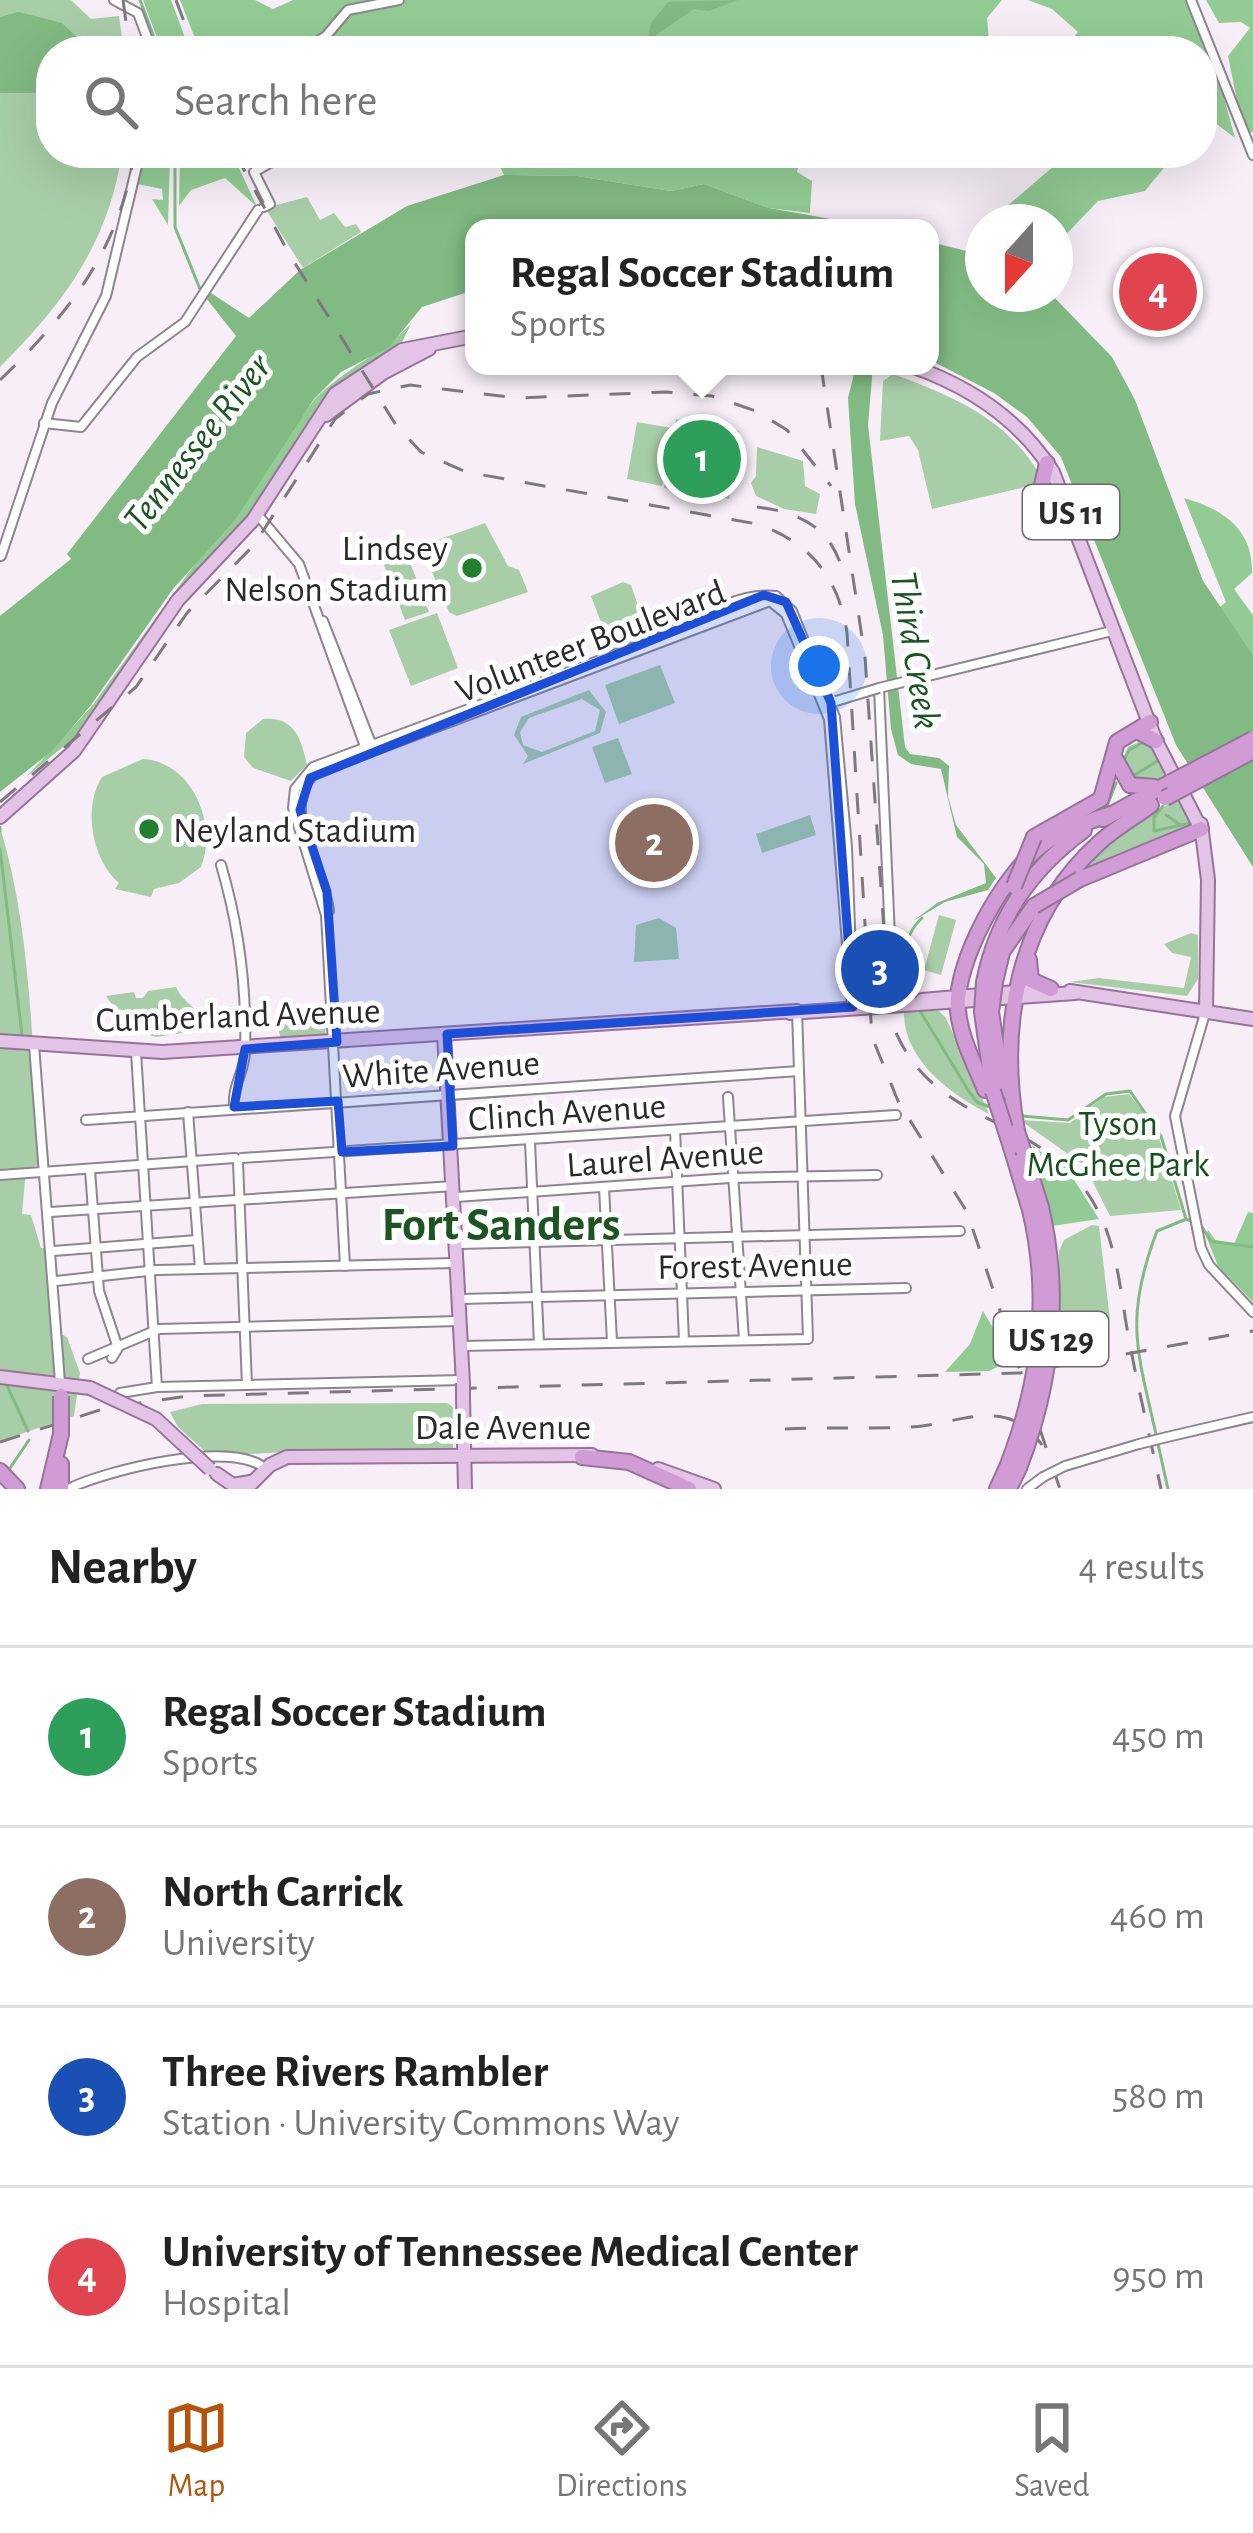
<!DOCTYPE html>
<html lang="en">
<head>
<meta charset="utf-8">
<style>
  :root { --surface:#fff; --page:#f2f2f2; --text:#222; --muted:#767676; --line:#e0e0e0; --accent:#b45309 }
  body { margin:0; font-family:"Alegreya Sans",sans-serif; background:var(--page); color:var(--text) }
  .compass { position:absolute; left:965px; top:204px; width:108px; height:108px; border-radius:50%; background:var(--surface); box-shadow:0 12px 48px #0002; rotate:201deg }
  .you { position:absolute; left:819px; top:666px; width:42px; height:42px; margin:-30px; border:9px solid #fff; border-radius:50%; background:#1a73e8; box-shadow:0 0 0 18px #1a73e833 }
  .badge { display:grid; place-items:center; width:78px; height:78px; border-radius:50%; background:var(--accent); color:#fff; font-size:39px; font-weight:700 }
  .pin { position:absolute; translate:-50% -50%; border:6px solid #fff; box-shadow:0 3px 12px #0006 }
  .popup { position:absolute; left:465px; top:219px; width:474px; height:156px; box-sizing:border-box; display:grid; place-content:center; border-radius:24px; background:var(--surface); filter:drop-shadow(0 3px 9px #0005); font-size:39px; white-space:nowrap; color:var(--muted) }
  .popup b { font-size:45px; color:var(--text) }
  .popup::after { content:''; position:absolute; left:50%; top:100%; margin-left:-24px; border:24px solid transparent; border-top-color:var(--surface) }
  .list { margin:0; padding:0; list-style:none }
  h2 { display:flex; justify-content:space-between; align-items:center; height:156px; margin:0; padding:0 48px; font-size:51px }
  h2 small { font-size:39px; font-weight:400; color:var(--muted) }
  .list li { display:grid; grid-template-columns:78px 1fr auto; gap:36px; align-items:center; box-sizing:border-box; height:180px; padding:0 48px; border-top:3px solid var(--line) }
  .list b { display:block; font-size:45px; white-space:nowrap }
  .list p { margin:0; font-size:39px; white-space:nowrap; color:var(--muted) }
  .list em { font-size:39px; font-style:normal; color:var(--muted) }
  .icon { flex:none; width:66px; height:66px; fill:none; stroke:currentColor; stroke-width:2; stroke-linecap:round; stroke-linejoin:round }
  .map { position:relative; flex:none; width:1253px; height:1489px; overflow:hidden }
  .search { position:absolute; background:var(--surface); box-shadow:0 12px 48px #0002; left:36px; right:36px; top:36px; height:132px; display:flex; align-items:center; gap:30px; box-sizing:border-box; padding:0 42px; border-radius:48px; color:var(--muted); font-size:45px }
  .sheet { height:876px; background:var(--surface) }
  nav { display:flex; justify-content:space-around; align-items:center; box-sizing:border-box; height:168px; border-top:3px solid var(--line); background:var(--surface); font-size:33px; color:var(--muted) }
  nav a { display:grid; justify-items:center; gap:6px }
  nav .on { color:var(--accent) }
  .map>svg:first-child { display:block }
  .green { fill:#a8cea8; fill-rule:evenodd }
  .forest { fill:#92cc94 }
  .water { fill:#81ba83 }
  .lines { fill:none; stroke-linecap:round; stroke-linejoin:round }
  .stream { stroke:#81ba83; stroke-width:3 }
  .minor-casing { stroke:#8e868e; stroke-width:12 }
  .major-casing { stroke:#97739a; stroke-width:16 }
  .highway-casing { stroke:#97739a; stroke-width:18 }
  .minor { stroke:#fff; stroke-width:8 }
  .major { stroke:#e3c3e6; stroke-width:12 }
  .highway { stroke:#d19bd5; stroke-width:14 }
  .rail { stroke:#7e797f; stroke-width:3; stroke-dasharray:21 21; stroke-linecap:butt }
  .minor-bridge-casing { stroke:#8e868e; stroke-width:12; stroke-linecap:butt }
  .major-bridge-casing { stroke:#97739a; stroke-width:16; stroke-linecap:butt }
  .highway-bridge-casing { stroke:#97739a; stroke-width:18; stroke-linecap:butt }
  .minor-bridge { stroke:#fff; stroke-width:8 }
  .major-bridge { stroke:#e3c3e6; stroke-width:12 }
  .highway-bridge { stroke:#d19bd5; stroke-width:14 }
  .marked { fill:#1d4ed8; fill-opacity:0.2; stroke:#1d4ed8; stroke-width:9; stroke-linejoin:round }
  .poi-dot { fill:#237f30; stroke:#fff; stroke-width:4.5 }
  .labels { text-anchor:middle; stroke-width:10; stroke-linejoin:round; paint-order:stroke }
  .shield { fill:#fff; stroke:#6b696c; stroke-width:3 }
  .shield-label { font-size:33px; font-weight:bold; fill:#2c292d }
  .poi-label { font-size:36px; fill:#2c292d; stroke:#fff; text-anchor:end }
  .street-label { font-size:36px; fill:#2c292d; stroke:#fff }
  .park-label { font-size:36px; fill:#15501d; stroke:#fff }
  .water-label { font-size:39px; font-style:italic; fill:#1a5521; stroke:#fff }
  .district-label { font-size:48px; font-weight:bold; fill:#1c5522; stroke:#fff }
</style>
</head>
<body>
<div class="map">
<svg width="1253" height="1489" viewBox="0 0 1253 1489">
  <rect width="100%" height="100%" fill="#f7eef7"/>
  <!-- green -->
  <g class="green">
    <path d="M0,0H71L91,19L119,16L124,51H51V153H122C108,244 64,303 0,367Z"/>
    <path d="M307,197L320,220L334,213L345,227L356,224L361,232L303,268L265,208Z"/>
    <path d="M893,374C950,395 1007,418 1039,474L1038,484L932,509L918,450L909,436L880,441L883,381Z"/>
    <path d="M676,419L739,431L729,499L664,488Z"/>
    <path d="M637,422L672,428L662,486L627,479Z"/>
    <path d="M757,447L803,461L805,486L820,494L816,514L784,509L756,496L751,483L756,476Z"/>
    <path d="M485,523L508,566L519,570L528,592L457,616L449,612L421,546Z"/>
    <path d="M408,557L429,612L405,620L384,565Z"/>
    <path d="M623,582L631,585L648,636L612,651L591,596Z"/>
    <path d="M437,613L458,668L411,686L389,630Z"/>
    <path d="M660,665L675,703L619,724L605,685Z"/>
    <path d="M589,690L606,712L600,733L523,764L528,756L514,735L521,717ZM582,699L600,710L595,731L542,752L523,745L520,732L529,718Z"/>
    <path d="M263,719C295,716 301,739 307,765L291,781L253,768L244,757L246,733Z"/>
    <path d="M618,738L632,774L605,783L592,747Z"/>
    <path d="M1147,738L1168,774L1154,782L1132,780L1121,763L1128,747Z"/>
    <path d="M143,759C193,762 218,825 201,867L179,883L154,889L151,897L115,889L119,883C91,859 83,806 102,777Z"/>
    <path d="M1180,797L1193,829L1071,880L1100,847Z"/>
    <path d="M810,815L816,835L762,853L756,834Z"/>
    <path d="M0,827C33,936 31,1051 41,1164L26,1169L22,1214L31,1215L41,1248H50L57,1332L67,1337L80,1373L74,1416L0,1441Z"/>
    <path d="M939,915L956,920L941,975L924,970Z"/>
    <path d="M659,918L676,928L679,959L634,962L636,925Z"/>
    <path d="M1191,933L1198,935V979L1187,996L1070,982L1099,978L1184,988L1191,957L1172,953L1164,944Z"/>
    <path d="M176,987C186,1009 207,1007 195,1031L156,1037L130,1029L106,996L134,992L136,998H143L148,991Z"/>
    <path d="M328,1009L325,1036L281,1039L275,1017L288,1026L297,1016L316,1020L317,1011Z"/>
    <path d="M904,1010L939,1011L946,1018L989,1114C950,1094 902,1059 904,1010Z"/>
    <path d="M1129,1094L1156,1128L1181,1210L1110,1216L1085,1166L1020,1120L1070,1123L1104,1097Z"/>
    <path d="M1092,1225L1099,1226L1110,1320L1079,1357L1055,1366L1059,1251L1064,1240Z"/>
    <path d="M447,1403L453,1407V1453L341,1449L210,1456L178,1427L170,1412L202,1404Z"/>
  </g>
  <!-- forest -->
  <g class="forest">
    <path d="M143,0H171L190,51H162Z"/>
    <path d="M180,0H255L273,9L293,0H395L343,8C308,64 259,51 200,51Z"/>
    <path d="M399,0H1002L987,18L990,51H303L354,9H376Z"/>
    <path d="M1028,0H1188L1213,58L1235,138L1206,116L1202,120V51H1061L1078,32L1052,9Z"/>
    <path d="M1206,0H1253V132L1246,133L1242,125L1228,56L1250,28L1241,22L1219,23Z"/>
    <path d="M150,153H170L168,225L152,199L163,200L162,189L137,184L143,157Z"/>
    <path d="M180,153H232L257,207L225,178L191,190L179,206Z"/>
    <path d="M493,153H802L797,172L812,181L810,213L769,208L704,184L671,191L577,176L504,175Z"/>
    <path d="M1069,153H1176L1145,191L1098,201L1055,246V222L992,219Z"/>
    <path d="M411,324L400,346L350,376L321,402L245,523L142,643L74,738L26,777L92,706L314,400C344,369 383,353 411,324Z"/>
    <path d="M1184,498C1222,509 1253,528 1252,573L1234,589L1253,615V655L1220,607L1226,602Z"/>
    <path d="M1032,1145L1071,1175L1099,1219L1052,1226Z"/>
    <path d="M1248,1212L1253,1213V1302L1218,1266L1206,1236L1208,1230L1216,1241L1234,1244Z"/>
    <path d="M983,1311L1008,1353L1006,1363L989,1371L945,1372L970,1344Z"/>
  </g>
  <!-- water -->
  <g class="water">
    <path d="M738,0L709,11L694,9L656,35L659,51H644L651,23L668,2Z"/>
    <path d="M19,12L62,23L91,51H51V104L36,93H0V17Z"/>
    <path d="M504,175L577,176L671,191L704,184L769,208L882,228H474V290L422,307L389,347L341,372L314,399L235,520L173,589L91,705L53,750L0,792V616L71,559L67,554L236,336L206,298L211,293L249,318L300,270L407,206Z"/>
    <path d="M930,242L983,255V294H1051L1112,357L1135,400L1203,581L1253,655V867L1176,745L1061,457L1027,417L994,393L930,360Z"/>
    <path d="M856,366H873L868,425L905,747L910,754L939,758L949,766L948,796L956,825L996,878L988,890L945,902L913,921L937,903L986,883L984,864L957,837L941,769L911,764L898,755L891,729L883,635L855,504L848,398Z"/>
  </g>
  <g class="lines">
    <!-- stream -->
    <g class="stream">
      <path d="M140,0L159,51"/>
      <path d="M175,153V227L200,289"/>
      <path d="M1124,760L1129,750L1146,741"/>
      <path d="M1133,776L1159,760"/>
      <path d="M1107,806L1116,783"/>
      <path d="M1163,806L1154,817V831L1190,823"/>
      <path d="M1166,815L1179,824"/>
      <path d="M0,827V831"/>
      <path d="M0,849L22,1035"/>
      <path d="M916,997C907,969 897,941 922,918"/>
      <path d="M917,1006L968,1090L977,1102L995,1109"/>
      <path d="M1022,1116L1068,1120L1106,1094L1130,1091L1161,1136L1186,1219L1191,1221"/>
      <path d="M1202,1227L1211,1241L1253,1247"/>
      <path d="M6,1383L28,1431"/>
      <path d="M1156,1434C1137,1350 1124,1318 1157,1231L1184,1220"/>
      <path d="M1158,1444L1168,1489"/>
      <path d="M8,1471L29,1440"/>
    </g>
    <!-- minor casing -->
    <g class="minor-casing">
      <g id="minor">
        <path d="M114,0L138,13L152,51"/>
        <path d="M1191,0L1253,155"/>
        <path d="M303,51L326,36L348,10L399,0"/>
        <path d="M264,207L270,204L254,172L287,153"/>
        <path d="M44,423L81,427L137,357L185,322L258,210"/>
        <path d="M257,514L299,564L367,752"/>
        <path d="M1,556L52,403L106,296L140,153"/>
        <path d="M323,621L372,746"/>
        <path d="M221,865C239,926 247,989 245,1053C244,1073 232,1086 234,1107"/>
        <path d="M329,911C325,869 278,809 315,773L770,601L786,614L829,719L852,1006"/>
        <path d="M893,1005L879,688L1112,631"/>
        <path d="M1206,1010L1175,1116L1201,1248L1209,1265L1253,1312"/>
        <path d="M34,1045L60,1382"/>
        <path d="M136,1052L157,1387"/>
        <path d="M728,1097L744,1340"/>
        <path d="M188,1112L200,1269"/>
        <path d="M86,1120L799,1071"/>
        <path d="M675,1130L684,1341"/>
        <path d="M530,1142L539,1344"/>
        <path d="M242,1158L896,1115"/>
        <path d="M238,1162L247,1385"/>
        <path d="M90,1170L99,1291L118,1348L112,1358"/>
        <path d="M0,1175L235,1158"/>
        <path d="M604,1187L612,1342"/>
        <path d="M456,1197L730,1178L877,1175"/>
        <path d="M50,1212L454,1186"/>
        <path d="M459,1244L960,1231"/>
        <path d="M53,1251L197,1240"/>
        <path d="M345,1266L326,915L293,808L295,789L313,767L654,640C690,623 736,591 776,596L792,611L835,717L847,847L853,1007"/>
        <path d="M56,1281L157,1270L455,1263"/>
        <path d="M461,1299L906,1288"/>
        <path d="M461,1346L808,1339L797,1011"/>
        <path d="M88,1359L159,1329L458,1321"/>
        <path d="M120,1393L157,1387L463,1380"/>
        <path d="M1167,1437L1253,1417"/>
        <path d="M1065,1466L1139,1444"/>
        <path d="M68,1489C106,1470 232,1439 266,1469"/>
        <path d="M1027,1489L1043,1477"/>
      </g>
    </g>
    <!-- major casing -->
    <g class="major-casing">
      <g id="major">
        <path d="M911,366C969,386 1020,420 1053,472L1156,741L1201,829"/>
        <path d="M326,415L383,373L429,349"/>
        <path d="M0,817L74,751L178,600L253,520L335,394L402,350L474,336"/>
        <path d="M1201,824L1208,880L1206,1010"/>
        <path d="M1070,991L1253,1019"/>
        <path d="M922,1000L1050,989"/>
        <path d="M790,1013L1075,993"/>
        <path d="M444,1034L463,1383"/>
        <path d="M0,1041L162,1052L797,1011"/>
        <path d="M0,1377L90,1388"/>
        <path d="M463,1397L465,1489"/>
        <path d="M658,1469L714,1489"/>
        <path d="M217,1474L233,1485L250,1482"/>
        <path d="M246,1489L270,1465L287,1457L592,1455"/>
      </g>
    </g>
    <!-- highway casing -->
    <g class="highway-casing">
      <g id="highway">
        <path d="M1042,485L1047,463"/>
        <path d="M1139,732L1156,741"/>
        <path d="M1116,760L1130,785L1155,787"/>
        <path d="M1103,819L1171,782"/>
        <path d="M1034,837L1101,799L1117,742L1150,722"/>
        <path d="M1080,879L1201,829"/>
        <path d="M1004,949L1034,906"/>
        <path d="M1029,960L1031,980L1051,989"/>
        <path d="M984,982C997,917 1031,869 1084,830"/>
        <path d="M995,982L1005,940"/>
        <path d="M982,1012L993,1090"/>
        <path d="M991,1012L1003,1090"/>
        <path d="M985,1090C975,1065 960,1037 958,1010C954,962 1004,873 1042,845C1062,830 1087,822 1111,814"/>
        <path d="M1017,1131C998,1027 1017,917 1099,843C1115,828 1134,818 1151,805"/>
        <path d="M1011,1147L1030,1210"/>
        <path d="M1024,1153L1041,1207"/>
        <path d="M582,1457L629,1462L689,1489"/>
        <path d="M61,1464V1489"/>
        <path d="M0,1471L17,1489"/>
        <path d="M48,1489L61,1434"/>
        <path d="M997,1489L1007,1467"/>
        <path d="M1009,1489L1019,1468"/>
      </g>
    </g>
    <!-- minor -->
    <use href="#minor" class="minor"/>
    <!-- major -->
    <use href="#major" class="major"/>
    <!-- highway -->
    <use href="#highway" class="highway"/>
    <!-- rail -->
    <g class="rail">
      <path d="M123,0L130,51"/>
      <path d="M176,0L195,51"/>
      <path d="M235,153L288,252L396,425L421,452L466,472L757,524C810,542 839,578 847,633L872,1037L898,1101L967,1212L1060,1489"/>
      <path d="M821,366L865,657L890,1017C926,1125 1025,1110 1084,1188C1119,1236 1119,1290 1130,1345C1139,1393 1151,1441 1161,1489"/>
      <path d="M0,380C67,316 121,248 134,153"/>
      <path d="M757,507C798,512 830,526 842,569"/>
      <path d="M0,802L136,687L187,613L254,545L335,419L368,394L410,385L517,398L666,392L712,396L756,411L787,430L831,486"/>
      <path d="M785,1429C826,1427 868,1429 910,1427C957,1425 1007,1394 1042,1445"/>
      <path d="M0,1442L106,1408L188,1396L1020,1373L1253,1331"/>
    </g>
    <!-- minor-bridge casing -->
    <g class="minor-bridge-casing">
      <g id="minor-bridge">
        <path d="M836,701L879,688"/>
        <path d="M1139,1444L1167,1437"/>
        <path d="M1043,1477L1065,1466"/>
      </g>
    </g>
    <!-- major-bridge casing -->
    <g class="major-bridge-casing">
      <g id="major-bridge">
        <path d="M463,1383V1397"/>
        <path d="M90,1388L156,1419L210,1469"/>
      </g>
    </g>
    <!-- highway-bridge casing -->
    <g class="highway-bridge-casing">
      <g id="highway-bridge">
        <path d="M1171,782L1253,739"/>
        <path d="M1165,798L1253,751"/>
        <path d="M1014,886L1034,837"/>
        <path d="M1034,906L1080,879"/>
        <path d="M982,1012L984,982"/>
        <path d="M991,1012L995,982"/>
        <path d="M993,1091L1011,1147"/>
        <path d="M1017,1131L1024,1153"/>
        <path d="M61,1434V1396"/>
        <path d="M1007,1467C1040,1383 1051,1298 1030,1210"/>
        <path d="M1019,1468C1052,1383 1062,1297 1041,1207"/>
      </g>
    </g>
    <!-- minor-bridge -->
    <use href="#minor-bridge" class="minor-bridge"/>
    <!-- major-bridge -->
    <use href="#major-bridge" class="major-bridge"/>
    <!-- highway-bridge -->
    <use href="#highway-bridge" class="highway-bridge"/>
  </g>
  <!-- marked area -->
  <path class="marked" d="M764,595L786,602L831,703L853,1007L447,1034L453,1146L342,1152L338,1101L234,1107L245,1049L337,1042L327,892L300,810L310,778Z"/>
  <!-- markers -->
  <g class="poi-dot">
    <circle cx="472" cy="568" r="12"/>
    <circle cx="149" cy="829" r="12"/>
  </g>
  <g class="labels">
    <!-- shield labels -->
    <g class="shield">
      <rect x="1023" y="485" width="96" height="54" rx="9"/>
      <rect x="994" y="1312" width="114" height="54" rx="9"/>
    </g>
    <g class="shield-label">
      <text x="1071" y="524">US 11</text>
      <text x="1051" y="1351">US 129</text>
    </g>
    <!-- poi labels -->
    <g class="poi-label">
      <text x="448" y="560">Lindsey<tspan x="448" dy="41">Nelson Stadium</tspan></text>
      <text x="173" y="842" text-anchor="start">Neyland Stadium</text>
    </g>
    <!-- street labels -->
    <g class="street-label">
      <text transform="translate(590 640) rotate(-21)" y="13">Volunteer Boulevard</text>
      <text transform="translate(238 1014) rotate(-2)" y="13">Cumberland Avenue</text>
      <text transform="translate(441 1068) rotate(-4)" y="13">White Avenue</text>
      <text transform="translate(567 1111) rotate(-4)" y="13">Clinch Avenue</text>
      <text transform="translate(665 1157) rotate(-4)" y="13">Laurel Avenue</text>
      <text transform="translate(755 1264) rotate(-1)" y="13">Forest Avenue</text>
      <text x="503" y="1439">Dale Avenue</text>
    </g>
    <!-- park labels -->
    <g class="park-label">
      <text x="1118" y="1135">Tyson<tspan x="1118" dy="41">McGhee Park</tspan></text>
    </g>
    <!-- water labels -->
    <g class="water-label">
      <text transform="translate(196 442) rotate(-52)" y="14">Tennessee River</text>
      <text transform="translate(917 650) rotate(81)" y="14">Third Creek</text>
    </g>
    <!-- district labels -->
    <g class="district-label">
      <text x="501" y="1240">Fort Sanders</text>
    </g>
  </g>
</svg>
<svg class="compass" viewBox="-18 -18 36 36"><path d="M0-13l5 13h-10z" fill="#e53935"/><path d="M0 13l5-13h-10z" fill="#767676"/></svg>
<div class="you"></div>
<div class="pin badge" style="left:702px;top:459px;background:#2e9e5b">1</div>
<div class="popup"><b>Regal Soccer Stadium</b>Sports</div>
<div class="pin badge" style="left:654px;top:843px;background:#8d6e63">2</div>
<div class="pin badge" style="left:880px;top:969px;background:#1a4fb4">3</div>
<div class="pin badge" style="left:1158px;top:292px;background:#e0444e">4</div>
<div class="search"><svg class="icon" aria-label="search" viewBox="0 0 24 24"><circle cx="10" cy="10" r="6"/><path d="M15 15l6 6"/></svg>Search here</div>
</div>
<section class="sheet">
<h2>Nearby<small>4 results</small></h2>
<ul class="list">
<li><span class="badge" style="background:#2e9e5b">1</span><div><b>Regal Soccer Stadium</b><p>Sports</p></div><em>450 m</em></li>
<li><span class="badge" style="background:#8d6e63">2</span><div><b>North Carrick</b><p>University</p></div><em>460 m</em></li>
<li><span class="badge" style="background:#1a4fb4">3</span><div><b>Three Rivers Rambler</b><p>Station · University Commons Way</p></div><em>580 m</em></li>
<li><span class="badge" style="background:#e0444e">4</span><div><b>University of Tennessee Medical Center</b><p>Hospital</p></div><em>950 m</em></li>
</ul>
</section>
<nav>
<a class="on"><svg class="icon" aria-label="map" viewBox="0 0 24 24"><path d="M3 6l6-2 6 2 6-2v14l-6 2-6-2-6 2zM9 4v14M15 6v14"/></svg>Map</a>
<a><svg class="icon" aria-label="directions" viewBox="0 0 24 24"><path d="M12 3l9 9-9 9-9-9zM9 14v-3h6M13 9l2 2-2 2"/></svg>Directions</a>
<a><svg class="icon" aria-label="saved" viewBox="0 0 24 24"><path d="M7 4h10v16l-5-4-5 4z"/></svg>Saved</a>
</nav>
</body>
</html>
